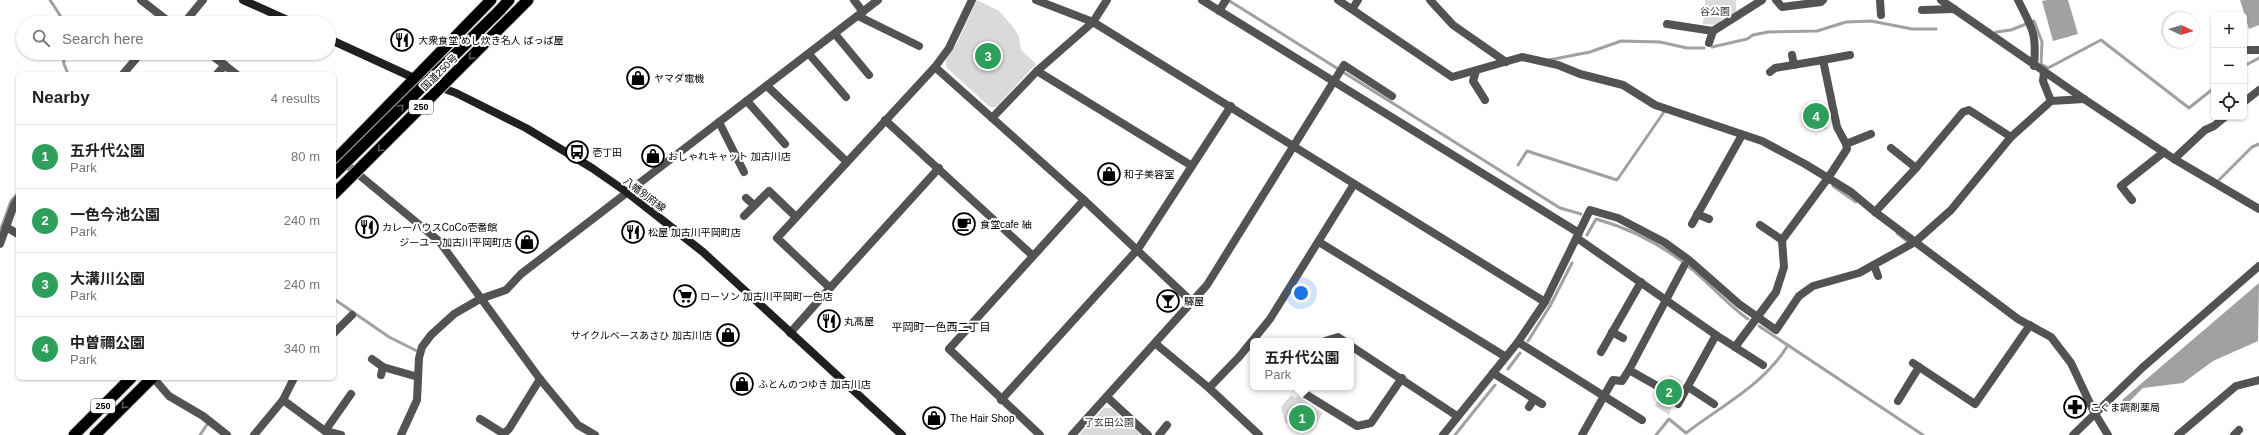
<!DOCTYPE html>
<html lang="en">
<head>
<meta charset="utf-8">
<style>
  :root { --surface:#fff; --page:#f6f6f6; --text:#202124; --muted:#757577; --line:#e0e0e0; --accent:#2563eb }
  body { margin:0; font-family:Arial,"Noto Sans JP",sans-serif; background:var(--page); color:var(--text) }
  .controls { position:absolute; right:12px; top:12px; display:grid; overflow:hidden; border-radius:6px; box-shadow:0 1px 3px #0004 }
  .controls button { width:36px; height:36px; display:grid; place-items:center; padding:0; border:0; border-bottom:1px solid var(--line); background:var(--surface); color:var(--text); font:20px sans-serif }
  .compass { position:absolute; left:2163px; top:12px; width:36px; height:36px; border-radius:50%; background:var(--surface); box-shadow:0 1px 3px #0004; rotate:94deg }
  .you { position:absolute; left:1301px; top:293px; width:14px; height:14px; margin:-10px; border:3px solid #fff; border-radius:50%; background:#1a73e8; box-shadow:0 0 0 6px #1a73e833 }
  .badge { display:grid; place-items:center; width:26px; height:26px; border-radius:50%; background:var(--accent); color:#fff; font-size:13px; font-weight:700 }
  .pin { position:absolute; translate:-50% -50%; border:2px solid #fff; box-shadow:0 1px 4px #0006 }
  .popup { position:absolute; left:1250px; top:338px; width:104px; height:52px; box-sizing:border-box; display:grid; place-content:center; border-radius:6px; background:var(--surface); filter:drop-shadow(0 1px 3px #0005); font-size:13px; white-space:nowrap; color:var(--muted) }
  .popup b { font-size:15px; color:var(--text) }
  .popup::after { content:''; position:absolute; left:50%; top:100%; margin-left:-8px; border:8px solid transparent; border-top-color:var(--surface) }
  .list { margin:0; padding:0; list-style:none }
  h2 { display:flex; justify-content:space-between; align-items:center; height:52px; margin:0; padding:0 16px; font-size:17px }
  h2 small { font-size:13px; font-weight:400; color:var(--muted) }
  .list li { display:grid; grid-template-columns:26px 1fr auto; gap:12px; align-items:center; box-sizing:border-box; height:64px; padding:0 16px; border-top:1px solid var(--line) }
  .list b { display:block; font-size:15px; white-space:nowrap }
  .list p { margin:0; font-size:13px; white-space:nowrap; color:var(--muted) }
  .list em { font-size:13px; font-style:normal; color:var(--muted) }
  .icon { flex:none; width:22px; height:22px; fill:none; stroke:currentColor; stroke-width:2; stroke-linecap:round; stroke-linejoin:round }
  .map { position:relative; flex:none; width:2259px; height:435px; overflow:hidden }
  .search { position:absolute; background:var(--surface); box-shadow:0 1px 3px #0004; left:16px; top:16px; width:320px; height:44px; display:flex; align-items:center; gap:10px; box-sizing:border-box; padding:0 14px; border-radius:22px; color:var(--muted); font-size:15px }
  .panel { position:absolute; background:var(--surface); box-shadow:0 1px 3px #0004; left:16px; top:72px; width:320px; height:308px; border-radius:6px }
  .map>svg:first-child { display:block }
  .green { fill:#dadada }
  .water { fill:#a1a1a1 }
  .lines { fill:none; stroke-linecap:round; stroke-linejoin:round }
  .stream { stroke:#a1a1a1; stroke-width:3 }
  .trunk-casing { stroke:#dbdbdb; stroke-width:13 }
  .minor { stroke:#535353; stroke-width:8 }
  .tertiary { stroke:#535353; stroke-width:8 }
  .secondary { stroke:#202020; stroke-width:8 }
  .trunk { stroke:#000; stroke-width:11 }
  .trunk-bridge-casing { stroke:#dbdbdb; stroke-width:13; stroke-linecap:butt }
  .trunk-bridge { stroke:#000; stroke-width:11 }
  .oneway { stroke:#595959 }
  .labels { text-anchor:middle; stroke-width:4; stroke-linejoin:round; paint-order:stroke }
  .shield { fill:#fff; stroke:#4c4c4c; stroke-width:1 }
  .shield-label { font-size:9px; font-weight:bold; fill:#000 }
  .park-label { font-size:10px; fill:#313131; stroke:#fff }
  .poi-label { font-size:10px; fill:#000; stroke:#fff; text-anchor:start }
  .street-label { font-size:10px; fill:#000; stroke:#fff }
  .neighbourhood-label { font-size:11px; fill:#000; stroke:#fff }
</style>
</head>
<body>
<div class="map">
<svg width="2259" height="435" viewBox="0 0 2259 435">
  <rect width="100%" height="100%" fill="#fff"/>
  <!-- green -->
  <g class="green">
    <path d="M977,0L999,11L1014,28L1019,37L1021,50L1036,64L996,107H990L946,67V58L957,43Z"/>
    <path d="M1705,0H1736V12L1727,17L1725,16L1716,25L1703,24Z"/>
    <path d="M1824,108L1825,110H1828L1830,119L1825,120L1827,129H1822L1805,121L1803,113Z"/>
    <path d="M1671,375L1681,381L1669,403L1672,405L1669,415L1655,406Z"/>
    <path d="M1291,395L1296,398L1298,396L1323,413L1311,431L1308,432L1297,424L1285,423L1281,407Z"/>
    <path d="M1104,408H1112L1141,435H1079Z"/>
  </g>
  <!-- water -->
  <g class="water">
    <path d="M2047,0H2068L2078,34L2053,41L2042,1Z"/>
    <path d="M2240,0H2259V25L2249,29Z"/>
    <path d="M2259,283L2258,341L2213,361L2183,383L2143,388L2126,405L2122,400Z"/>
  </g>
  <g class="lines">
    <!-- stream -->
    <g class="stream">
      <path d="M50,0L65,23"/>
      <path d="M1228,0L1560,208L1581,214"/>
      <path d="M1996,32L2011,30L2034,21L2042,42L2041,64L2048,68L2101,40L2189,108L2214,88"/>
      <path d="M1712,47L1747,39L1753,35L1768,32L1817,31L1846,22L1871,21L1912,29H1936"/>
      <path d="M63,53L64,64L68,74"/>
      <path d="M1549,60L1590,52L1621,41L1660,42L1687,48H1704"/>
      <path d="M2244,66L2259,58"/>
      <path d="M1518,165L1527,151L1617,180L1664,112"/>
      <path d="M2219,180L2252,147L2259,144"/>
      <path d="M1833,186L1856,202"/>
      <path d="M0,231L11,201L18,193"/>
      <path d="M1897,233L1908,242"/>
      <path d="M1587,235L1596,219C1632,229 1663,245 1693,270C1712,286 1728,305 1748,319"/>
      <path d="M334,299L389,337L419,352"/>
      <path d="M1759,326L1923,435"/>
      <path d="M1528,341L1550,306L1572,263"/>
      <path d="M1508,369L1520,353"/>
      <path d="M200,435L208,423L209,424"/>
      <path d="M1455,435L1495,385"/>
      <path d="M1656,435L1669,419L1686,433C1721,406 1765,384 1788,345"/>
    </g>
    <!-- trunk casing -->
    <g class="trunk-casing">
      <g id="trunk">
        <path d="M500,10L509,0"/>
        <path d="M509,19L528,0"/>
        <path d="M334,161L491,0"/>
        <path d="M74,435L131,378"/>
        <path d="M95,435L152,378"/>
      </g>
    </g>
    <!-- minor -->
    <g class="minor">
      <path d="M854,0L863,12"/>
      <path d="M1036,0L1093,22L1545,302"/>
      <path d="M1338,0L1452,77L1522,57L1558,65L1580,74L1623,85L1655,105L1762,141L1805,164L1851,192L1875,212L2018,319L2051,337L2071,363L2094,412L2108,435"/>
      <path d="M1430,0L1453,25L1506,62"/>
      <path d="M1776,0L1782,7L1821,2L1823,0"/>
      <path d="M1880,0L1881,15"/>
      <path d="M1941,0L2084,99L2174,159L2259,209"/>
      <path d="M2018,0C2032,28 2037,33 2034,66"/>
      <path d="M1353,8L1358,0"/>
      <path d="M1922,10L1954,9"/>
      <path d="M1219,11L1226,0"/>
      <path d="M858,16L919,46"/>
      <path d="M184,23L203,0"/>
      <path d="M1667,24L1713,31L1762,0"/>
      <path d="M835,34L869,75"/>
      <path d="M1709,43L1713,31"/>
      <path d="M2244,50H2259"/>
      <path d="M209,53L236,74"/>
      <path d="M809,54L846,97"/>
      <path d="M1792,55L1794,65"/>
      <path d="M1823,60L1850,55"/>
      <path d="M935,67L1084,200L1192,302"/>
      <path d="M1037,71L1192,166"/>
      <path d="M1476,71L1473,81L1485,100"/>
      <path d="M2044,72L2043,81L2051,101"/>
      <path d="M123,74L141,53"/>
      <path d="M217,74L225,65"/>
      <path d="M767,86L846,161"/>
      <path d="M747,101L785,144"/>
      <path d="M2244,102L2259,90"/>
      <path d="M992,118L1037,71L1093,22L1107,0"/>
      <path d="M885,120L1032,255"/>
      <path d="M719,122L744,172"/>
      <path d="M1846,144L1871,134"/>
      <path d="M1891,148L1916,168"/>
      <path d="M2174,159L2205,130L2214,126L2225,117"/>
      <path d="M341,160L439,241L540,379L578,425L595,435"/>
      <path d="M746,198L754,205"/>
      <path d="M2132,200L2121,186L2164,152"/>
      <path d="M1875,212L1916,168L1963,112L1969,110L2011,137"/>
      <path d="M1697,214L1709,219"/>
      <path d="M744,216L769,191L796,217"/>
      <path d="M1692,224L1742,135"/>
      <path d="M1760,225L1782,240"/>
      <path d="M6,227L18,234"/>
      <path d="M1577,238L1716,335L1763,365"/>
      <path d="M1319,242L1506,357"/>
      <path d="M0,244L14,205L18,199"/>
      <path d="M1874,265L1878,276"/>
      <path d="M830,288L939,168"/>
      <path d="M1612,332L1623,338"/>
      <path d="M334,333L352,315"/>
      <path d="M790,333L830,288L777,238L935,67L949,48L972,0"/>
      <path d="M1325,341L1338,337L1344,341"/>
      <path d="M1518,342L1642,420"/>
      <path d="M1156,344L1209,388L1259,435"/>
      <path d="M1351,346L1457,416"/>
      <path d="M1735,347L1776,292L1784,267L1782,240L1828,178L1847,149L1846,144L1837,127L1823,60L1775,68L1770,72"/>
      <path d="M1601,352L1641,282"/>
      <path d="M372,359L383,367L418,377"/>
      <path d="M1913,363L1975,404L2030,325"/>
      <path d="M1629,370L1659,387"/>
      <path d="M1493,373L1542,404"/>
      <path d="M381,375L383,367"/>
      <path d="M294,378L283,400L325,431L341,435"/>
      <path d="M156,381L169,396L203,416L227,435"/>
      <path d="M1301,387L1302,392L1357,426L1371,423L1402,378"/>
      <path d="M1688,387L1714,404"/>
      <path d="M1209,388L1239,357L1270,319L1354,184"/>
      <path d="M1107,397L1148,435"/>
      <path d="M1001,400L1138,249L1231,106"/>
      <path d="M1898,401L1919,367"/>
      <path d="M1678,404L1716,335"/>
      <path d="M1529,407L1534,399"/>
      <path d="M480,419L504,434"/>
      <path d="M325,431L351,394"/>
      <path d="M254,435L283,400"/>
      <path d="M401,435L417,400L419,358L422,347L431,335L454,314L480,299L506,290L521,274L878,0"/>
      <path d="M502,435L509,429L540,379"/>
      <path d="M1040,435L949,349L1084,200"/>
      <path d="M1072,435L1207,285L1344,65L1392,96"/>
      <path d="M1159,435L1167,425"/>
      <path d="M1443,435L1518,342L1545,302L1590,210L1618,218L1664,242L1689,260L1739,304L1776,330L1799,296L1813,286L1859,273L1915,242L1951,210L2011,137L2051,101L2084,99"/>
      <path d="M1582,435L1613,380L1622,381L1629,370L1684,266"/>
      <path d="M2178,435L2236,386L2259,380"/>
      <path d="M2234,435L2239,430"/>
    </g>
    <!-- tertiary -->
    <g class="tertiary">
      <path d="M141,0L168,21"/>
      <path d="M1202,0L1579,233"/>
      <path d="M2073,435L2142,368L2259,266"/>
    </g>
    <!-- secondary -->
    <g class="secondary">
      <path d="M243,0L294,23"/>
      <path d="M329,39L414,78L456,93L526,128L592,168L628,193L703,252L902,435"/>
    </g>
    <!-- trunk -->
    <use href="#trunk" class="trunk"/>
    <!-- trunk-bridge casing -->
    <g class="trunk-bridge-casing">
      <g id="trunk-bridge">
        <path d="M334,174L500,10"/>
        <path d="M334,194L509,19"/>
      </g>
    </g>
    <!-- trunk-bridge -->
    <use href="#trunk-bridge" class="trunk-bridge"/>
  </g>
  <!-- one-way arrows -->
  <defs><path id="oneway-chevron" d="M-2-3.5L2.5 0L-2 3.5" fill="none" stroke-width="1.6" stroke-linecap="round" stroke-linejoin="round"/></defs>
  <g class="oneway">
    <use href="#oneway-chevron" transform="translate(471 57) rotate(135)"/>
    <use href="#oneway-chevron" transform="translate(401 107) rotate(-45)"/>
    <use href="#oneway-chevron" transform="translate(380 149) rotate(135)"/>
    <use href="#oneway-chevron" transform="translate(124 406) rotate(135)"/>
  </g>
  <!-- icons -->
  <defs>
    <g id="restaurant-ring" transform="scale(1.15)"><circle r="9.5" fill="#fff" stroke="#000" stroke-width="1.5"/><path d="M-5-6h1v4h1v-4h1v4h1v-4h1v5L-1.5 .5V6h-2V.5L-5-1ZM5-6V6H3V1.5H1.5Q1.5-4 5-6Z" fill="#000"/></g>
    <g id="shop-ring" transform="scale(1.15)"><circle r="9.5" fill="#fff" stroke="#000" stroke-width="1.5"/><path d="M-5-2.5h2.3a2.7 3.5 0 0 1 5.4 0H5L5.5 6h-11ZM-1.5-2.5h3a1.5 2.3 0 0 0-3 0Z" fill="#000"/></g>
    <g id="bus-ring" transform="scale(1.15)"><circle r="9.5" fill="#fff" stroke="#000" stroke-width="1.5"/><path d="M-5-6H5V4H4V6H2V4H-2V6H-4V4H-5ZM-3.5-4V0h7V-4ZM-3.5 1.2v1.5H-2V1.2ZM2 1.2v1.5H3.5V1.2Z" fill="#000"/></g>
    <g id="cafe-ring" transform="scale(1.15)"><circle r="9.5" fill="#fff" stroke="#000" stroke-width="1.5"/><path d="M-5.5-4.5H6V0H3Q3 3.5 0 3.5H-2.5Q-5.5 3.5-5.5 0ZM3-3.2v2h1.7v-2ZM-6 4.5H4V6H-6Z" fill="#000"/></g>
    <g id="supermarket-ring" transform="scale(1.15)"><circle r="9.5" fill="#fff" stroke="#000" stroke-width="1.5"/><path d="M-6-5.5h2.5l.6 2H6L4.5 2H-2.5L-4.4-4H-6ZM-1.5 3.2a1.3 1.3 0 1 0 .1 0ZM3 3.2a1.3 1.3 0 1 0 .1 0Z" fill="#000"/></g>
    <g id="bar-ring" transform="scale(1.15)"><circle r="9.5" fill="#fff" stroke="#000" stroke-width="1.5"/><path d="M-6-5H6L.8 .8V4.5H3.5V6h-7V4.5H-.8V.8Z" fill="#000"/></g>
    <g id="pharmacy-ring" transform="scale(1.15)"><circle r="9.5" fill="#fff" stroke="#000" stroke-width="1.5"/><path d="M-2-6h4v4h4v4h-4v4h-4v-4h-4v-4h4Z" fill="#000"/></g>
  </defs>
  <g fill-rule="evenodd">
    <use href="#restaurant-ring" x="402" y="40"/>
    <use href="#shop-ring" x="638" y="78"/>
    <use href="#bus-ring" x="577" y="152"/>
    <use href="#shop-ring" x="653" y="156"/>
    <use href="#shop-ring" x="1109" y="174"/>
    <use href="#cafe-ring" x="964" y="224"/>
    <use href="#restaurant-ring" x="367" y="227"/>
    <use href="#restaurant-ring" x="633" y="232"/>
    <use href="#shop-ring" x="527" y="242"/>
    <use href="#supermarket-ring" x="685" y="296"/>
    <use href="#bar-ring" x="1168" y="301"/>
    <use href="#restaurant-ring" x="829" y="321"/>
    <use href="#shop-ring" x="728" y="335"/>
    <use href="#shop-ring" x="742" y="384"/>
    <use href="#pharmacy-ring" x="2075" y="407"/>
    <use href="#shop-ring" x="934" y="418"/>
  </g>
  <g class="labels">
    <!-- shield labels -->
    <g class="shield">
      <rect x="409" y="100" width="24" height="14" rx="3"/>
      <rect x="91" y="399" width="24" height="14" rx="3"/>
    </g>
    <g class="shield-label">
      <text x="421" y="110">250</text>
      <text x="103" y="409">250</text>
    </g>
    <!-- park labels -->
    <g class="park-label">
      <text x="1715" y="15">谷公園</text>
      <text x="1109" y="426">了玄田公園</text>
    </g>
    <!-- poi labels -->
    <g class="poi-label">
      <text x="418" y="44">大衆食堂 めし炊き名人 ぱっぱ屋</text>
      <text x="654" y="82">ヤマダ電機</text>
      <text x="592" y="156">壱丁田</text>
      <text x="668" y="160">おしゃれキャット 加古川店</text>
      <text x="1124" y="178">和子美容室</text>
      <text x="980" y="228">食堂cafe 紬</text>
      <text x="382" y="231">カレーハウスCoCo壱番館</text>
      <text x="648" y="236">松屋 加古川平岡町店</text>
      <text x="512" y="246" text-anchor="end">ジーユー 加古川平岡町店</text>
      <text x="700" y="300">ローソン 加古川平岡町一色店</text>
      <text x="1184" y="305">驛屋</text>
      <text x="844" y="325">丸髙屋</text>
      <text x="712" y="339" text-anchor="end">サイクルベースあさひ 加古川店</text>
      <text x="758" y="388">ふとんのつゆき 加古川店</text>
      <text x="2090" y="411">こぐま調剤薬局</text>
      <text x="950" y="422">The Hair Shop</text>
    </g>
    <!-- street labels -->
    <g class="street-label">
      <text transform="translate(439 72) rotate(-45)" y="4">国道250号</text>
      <text transform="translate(645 194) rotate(37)" y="4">八幡別府線</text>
    </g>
    <!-- neighbourhood labels -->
    <g class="neighbourhood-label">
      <text x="941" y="331">平岡町一色西二丁目</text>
    </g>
  </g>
</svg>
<div class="controls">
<button>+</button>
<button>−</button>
<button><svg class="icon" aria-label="locate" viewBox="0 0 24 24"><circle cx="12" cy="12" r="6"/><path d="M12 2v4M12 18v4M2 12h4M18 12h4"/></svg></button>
</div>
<svg class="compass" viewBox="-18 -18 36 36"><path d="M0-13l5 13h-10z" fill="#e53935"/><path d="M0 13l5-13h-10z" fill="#757577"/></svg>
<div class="you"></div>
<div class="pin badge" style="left:1302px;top:418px;background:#2e9e5b">1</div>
<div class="popup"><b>五升代公園</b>Park</div>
<div class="pin badge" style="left:1669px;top:392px;background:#2e9e5b">2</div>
<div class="pin badge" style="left:988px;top:56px;background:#2e9e5b">3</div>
<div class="pin badge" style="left:1816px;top:116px;background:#2e9e5b">4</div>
<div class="search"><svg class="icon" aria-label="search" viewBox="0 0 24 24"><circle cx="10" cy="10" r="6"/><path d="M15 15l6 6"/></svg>Search here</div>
<section class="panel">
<h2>Nearby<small>4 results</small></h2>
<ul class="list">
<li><span class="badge" style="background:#2e9e5b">1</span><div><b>五升代公園</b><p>Park</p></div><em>80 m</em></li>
<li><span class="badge" style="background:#2e9e5b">2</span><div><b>一色今池公園</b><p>Park</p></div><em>240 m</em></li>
<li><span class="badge" style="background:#2e9e5b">3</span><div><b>大溝川公園</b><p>Park</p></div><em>240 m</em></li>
<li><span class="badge" style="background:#2e9e5b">4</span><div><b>中曽禰公園</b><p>Park</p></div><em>340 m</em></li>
</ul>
</section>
</div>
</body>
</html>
